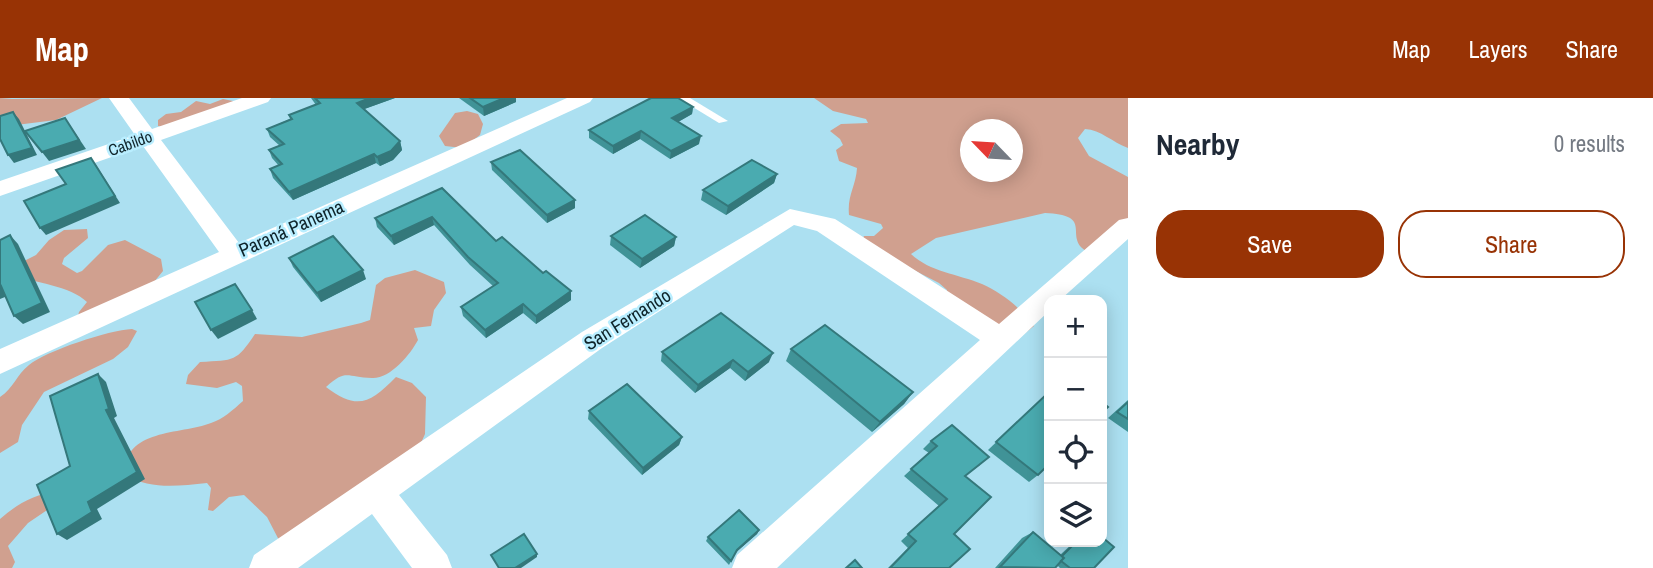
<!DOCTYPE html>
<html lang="en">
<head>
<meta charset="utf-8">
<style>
  :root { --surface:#fff; --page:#f6f6f7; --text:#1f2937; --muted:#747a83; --line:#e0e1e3; --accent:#983305 }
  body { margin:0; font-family:"Archivo Narrow",sans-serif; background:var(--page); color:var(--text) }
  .controls { position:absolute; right:21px; bottom:21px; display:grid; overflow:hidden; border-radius:14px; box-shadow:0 4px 18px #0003 }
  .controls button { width:63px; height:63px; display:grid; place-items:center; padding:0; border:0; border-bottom:2px solid var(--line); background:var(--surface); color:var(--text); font:35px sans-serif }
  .compass { position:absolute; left:960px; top:21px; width:63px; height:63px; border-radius:50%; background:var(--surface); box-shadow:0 4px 18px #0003; rotate:295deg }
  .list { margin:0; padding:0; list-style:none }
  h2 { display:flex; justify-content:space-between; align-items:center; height:91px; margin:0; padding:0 28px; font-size:30px }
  h2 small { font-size:23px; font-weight:400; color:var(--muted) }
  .actions { display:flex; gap:14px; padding:21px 28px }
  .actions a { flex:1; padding:16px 0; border:2px solid var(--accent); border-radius:28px; text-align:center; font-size:24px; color:var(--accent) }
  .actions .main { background:var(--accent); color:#fff }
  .icon { flex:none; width:38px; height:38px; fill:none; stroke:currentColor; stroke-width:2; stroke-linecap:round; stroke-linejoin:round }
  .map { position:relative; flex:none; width:1128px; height:470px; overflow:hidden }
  header { display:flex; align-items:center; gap:42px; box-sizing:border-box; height:98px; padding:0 35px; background:var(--accent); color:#fff }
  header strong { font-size:33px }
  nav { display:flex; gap:38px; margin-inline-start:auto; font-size:24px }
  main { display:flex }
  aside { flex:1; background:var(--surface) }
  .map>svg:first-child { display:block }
  .green { fill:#d0a08f; fill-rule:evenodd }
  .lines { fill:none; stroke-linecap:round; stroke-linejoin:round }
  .service { fill:#fff; fill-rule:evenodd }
  .minor { fill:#fff; fill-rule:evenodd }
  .wall { fill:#409397 }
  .shaded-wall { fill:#34787b }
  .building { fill:#4aabb0; stroke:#34787b; stroke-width:2 }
  .labels { text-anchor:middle; stroke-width:5; stroke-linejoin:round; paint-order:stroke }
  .far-street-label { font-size:16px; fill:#0f242a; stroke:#b9eeff }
  .street-label { font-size:19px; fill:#0f242a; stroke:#b9eeff }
</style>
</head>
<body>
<header>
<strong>Map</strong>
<nav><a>Map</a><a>Layers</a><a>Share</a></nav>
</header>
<main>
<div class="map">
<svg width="1128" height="470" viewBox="0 0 1128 470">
  <rect width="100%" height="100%" fill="#ace0f1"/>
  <!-- green -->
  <g class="green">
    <path d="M0,0L12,1L102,0L56,22L0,29Z"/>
    <path d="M814,0H1128V50C1112,44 1101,32 1085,31L1078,40L1089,58L1128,79V123L1114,144L1110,157L1103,160C1096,157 1087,155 1082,150C1067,135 1092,117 1045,115L936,140L911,156C930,174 958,176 982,186C1002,195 1021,210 1034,228L1010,247L947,200V192L939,185L861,145L864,138H874L883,130L881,126L849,117C847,97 856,88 857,70L839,63L836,52L843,47L840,41L830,33L841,26L868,25L866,21L833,13ZM970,32H1012V74H970Z"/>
    <path d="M223,1L233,3V6L167,30L158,28V22L166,16L181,14L196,3L210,6Z"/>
    <path d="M467,13L478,16L483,26L480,37L463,50L445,48L439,38L455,15Z"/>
    <path d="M87,131L88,140L64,160L62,166L77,175L82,173L108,147L125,142L161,161L163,173L145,195L77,222L79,214L87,204C71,188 33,184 12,177L22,164L36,157L49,142L64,132Z"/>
    <path d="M415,172L444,184L446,195L434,212L431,228L414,230L418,242C410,257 390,281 372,280C347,280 347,270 326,289C358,313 370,305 396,279L412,285L426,299L425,336L417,354L281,446L267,419L244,397L229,399L213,413L208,412L211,390L207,385C177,388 152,392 124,377C124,330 180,337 211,325C223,321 233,312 243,303L242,288L236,284L217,290L186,286L188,277L200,264C235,262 236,264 255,236L302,239L361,225L370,222L376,187L385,180Z"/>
    <path d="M132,231L137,233L128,249L113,261L44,294L22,327L18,344L0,355V299C14,290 16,277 29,267C46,253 109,232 132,231Z"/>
    <path d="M59,393V404L28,425L8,448L15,464L12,470H0V421C20,404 33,397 59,393Z"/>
  </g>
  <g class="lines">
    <!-- service -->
    <path class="service" d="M678,0H690L728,23L719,25Z"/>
    <!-- minor -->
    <g class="minor">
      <path d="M109,0H129L152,31L242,0H271L268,4L161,42L239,145L567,0H593L590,4L0,276V251L219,154L143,48L0,98V83L135,37Z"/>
      <path d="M790,111L835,121L999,226L1119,122L1128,120V141L1060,202H1049V213L777,470H732L737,457L980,242L817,133L794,127L602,250L399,397L447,457L452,470H412L372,416L298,470H249L254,457L582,234Z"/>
    </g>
  </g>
  <!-- wall -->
  <g class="wall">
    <path d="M311,0H395L364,11L400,43L402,52L393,62L380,68L376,65L293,102L273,80L270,71L279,68L272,60L269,52L280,48L270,39L267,31L290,21L289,17L316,7Z"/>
    <path d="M459,0H516V4L484,18Z"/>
    <path d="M693,9L692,16L678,24L699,46L670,61L640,41L613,56L589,40V32Z"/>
    <path d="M491,64L575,110L547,125L492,72Z"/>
    <path d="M777,76L774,85L726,117L701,102L703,92Z"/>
    <path d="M442,90L496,143L571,202L536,226L523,215L486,240L463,218L461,209L493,188L470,167L434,127L394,147L377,129L375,120Z"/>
    <path d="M611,138L676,139L674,148L640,170L610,147Z"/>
    <path d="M289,160L366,181L321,204L293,169Z"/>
    <path d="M791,251L913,294L904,306L872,334L786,263Z"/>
    <path d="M662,254L769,264L745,283L730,270L695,295L661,263Z"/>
    <path d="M1049,294L1038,377L1029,384L988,352Z"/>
    <path d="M1128,302V334L1108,320Z"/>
    <path d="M589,313L682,339L679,347L642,377L588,321Z"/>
    <path d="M931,343L980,367L965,378L954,436L949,470H888L908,450L901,443L939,408L904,378L929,355L923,351Z"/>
    <path d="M759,432L757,436L735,455L729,467L706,443L708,439Z"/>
    <path d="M1033,434L1060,457L1074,444H1102L1094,470H1060L1057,467L1055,470H995L1022,440Z"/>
  </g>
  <!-- shaded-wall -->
  <g class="shaded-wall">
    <path d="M370,0H395L359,13L357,5Z"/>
    <path d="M504,0H516V4L484,18L483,9Z"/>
    <path d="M693,9L692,16L671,28L672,20Z"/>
    <path d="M13,14L19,21L37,57L14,65L8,57Z"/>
    <path d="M65,20L86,51L49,63L42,54Z"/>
    <path d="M641,33L640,41L613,56V48Z"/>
    <path d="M701,38L699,46L670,61L671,53Z"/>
    <path d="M400,43L402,52L393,62L380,68L377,59Z"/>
    <path d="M374,56L376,65L293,102L289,94Z"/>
    <path d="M96,67L120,105L46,137L40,130Z"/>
    <path d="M777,76L774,85L726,117L728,108Z"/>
    <path d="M575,102V110L547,125V117Z"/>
    <path d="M432,119L434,127L394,147L391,138Z"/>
    <path d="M10,137L18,146L50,214L23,226L14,218Z"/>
    <path d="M676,139L674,148L640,170L642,161Z"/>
    <path d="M363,172L366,181L321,204L317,195Z"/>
    <path d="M1,188L10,197L0,201V189Z"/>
    <path d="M571,193V202L536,226V218Z"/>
    <path d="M523,206V215L486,240L485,232Z"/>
    <path d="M252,212L257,221L218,241L211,232Z"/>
    <path d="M773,255L769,264L745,283L748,274Z"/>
    <path d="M733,262L730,270L695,295L698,287Z"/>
    <path d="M98,276L106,284L117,318L114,320L145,381L97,411L102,421L67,442L57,436L88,404L106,312Z"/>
    <path d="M913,294L904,306L872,334L880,324Z"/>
    <path d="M682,339L679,347L642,377L643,370Z"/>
    <path d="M759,432L757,436L735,455L737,452Z"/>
    <path d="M537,456V459L521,470H515Z"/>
  </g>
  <!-- building -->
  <g class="building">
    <path d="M315,0H370L357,5L400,43L391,53L377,59L374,56L289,94L270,71L282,66L269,52L284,46L267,31L292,21L289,17L320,5Z"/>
    <path d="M470,0H504L483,9Z"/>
    <path d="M651,0H678L693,9L672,20L701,38L671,53L641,33L613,48L589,32Z"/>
    <path d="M13,14L32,50L8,57L0,41V18Z"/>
    <path d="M65,20L79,42L42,54L25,33Z"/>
    <path d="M520,52L575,102L547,117L491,64Z"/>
    <path d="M91,60L115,98L40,130L24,103L66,86L56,72Z"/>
    <path d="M752,62L777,76L728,108L703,92Z"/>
    <path d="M442,90L496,143L502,139L543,175L546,173L571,193L536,218L523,206L485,232L461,209L498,185L468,159L432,119L391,138L375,120Z"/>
    <path d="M645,117L676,139L642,161L611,138Z"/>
    <path d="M10,137L42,205L14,218L1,188L0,189V142Z"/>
    <path d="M333,138L363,172L317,195L289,160Z"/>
    <path d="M235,186L252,212L211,232L195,204Z"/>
    <path d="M721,215L773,255L748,274L733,262L698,287L662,254Z"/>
    <path d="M825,227L913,294L880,324L791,251Z"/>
    <path d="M98,276L109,311L106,312L137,374L88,404L92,414L57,436L37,387L70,368L50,298Z"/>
    <path d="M627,286L682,339L643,370L589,313Z"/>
    <path d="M1049,294V366L1038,377L996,344Z"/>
    <path d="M1102,304L1108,309L1102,314Z"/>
    <path d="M1128,304V321L1117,314Z"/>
    <path d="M952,327L989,359L965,378L991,399L954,436L970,451L949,470H890L916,443L908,436L947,401L911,371L937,348L931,343Z"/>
    <path d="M739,412L759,432L737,452L731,463L708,439Z"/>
    <path d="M1033,434L1064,460L1055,470L1000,469Z"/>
    <path d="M524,436L537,456L515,470H499L491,457Z"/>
    <path d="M1102,439L1114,449L1094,470H1070L1061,463L1064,460L1062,458L1076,444H1102Z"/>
    <path d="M855,462L862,470H846Z"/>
  </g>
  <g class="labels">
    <!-- far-street labels -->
    <g class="far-street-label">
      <text transform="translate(130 45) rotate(-20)" y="6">Cabildo</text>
    </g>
    <!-- street labels -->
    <g class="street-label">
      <text transform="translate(291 130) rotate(-24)" y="7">Paraná Panema</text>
      <text transform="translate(627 221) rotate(-32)" y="7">San Fernando</text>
    </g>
  </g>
</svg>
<div class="controls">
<button>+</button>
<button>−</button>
<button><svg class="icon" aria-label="locate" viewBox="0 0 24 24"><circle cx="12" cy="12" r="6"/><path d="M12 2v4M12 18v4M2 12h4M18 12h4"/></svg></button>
<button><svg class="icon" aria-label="layers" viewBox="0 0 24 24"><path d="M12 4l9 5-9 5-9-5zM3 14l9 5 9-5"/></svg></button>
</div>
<svg class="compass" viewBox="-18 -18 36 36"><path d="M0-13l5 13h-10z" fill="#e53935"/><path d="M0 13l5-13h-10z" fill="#747a83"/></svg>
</div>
<aside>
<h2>Nearby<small>0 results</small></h2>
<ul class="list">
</ul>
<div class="actions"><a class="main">Save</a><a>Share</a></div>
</aside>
</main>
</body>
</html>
